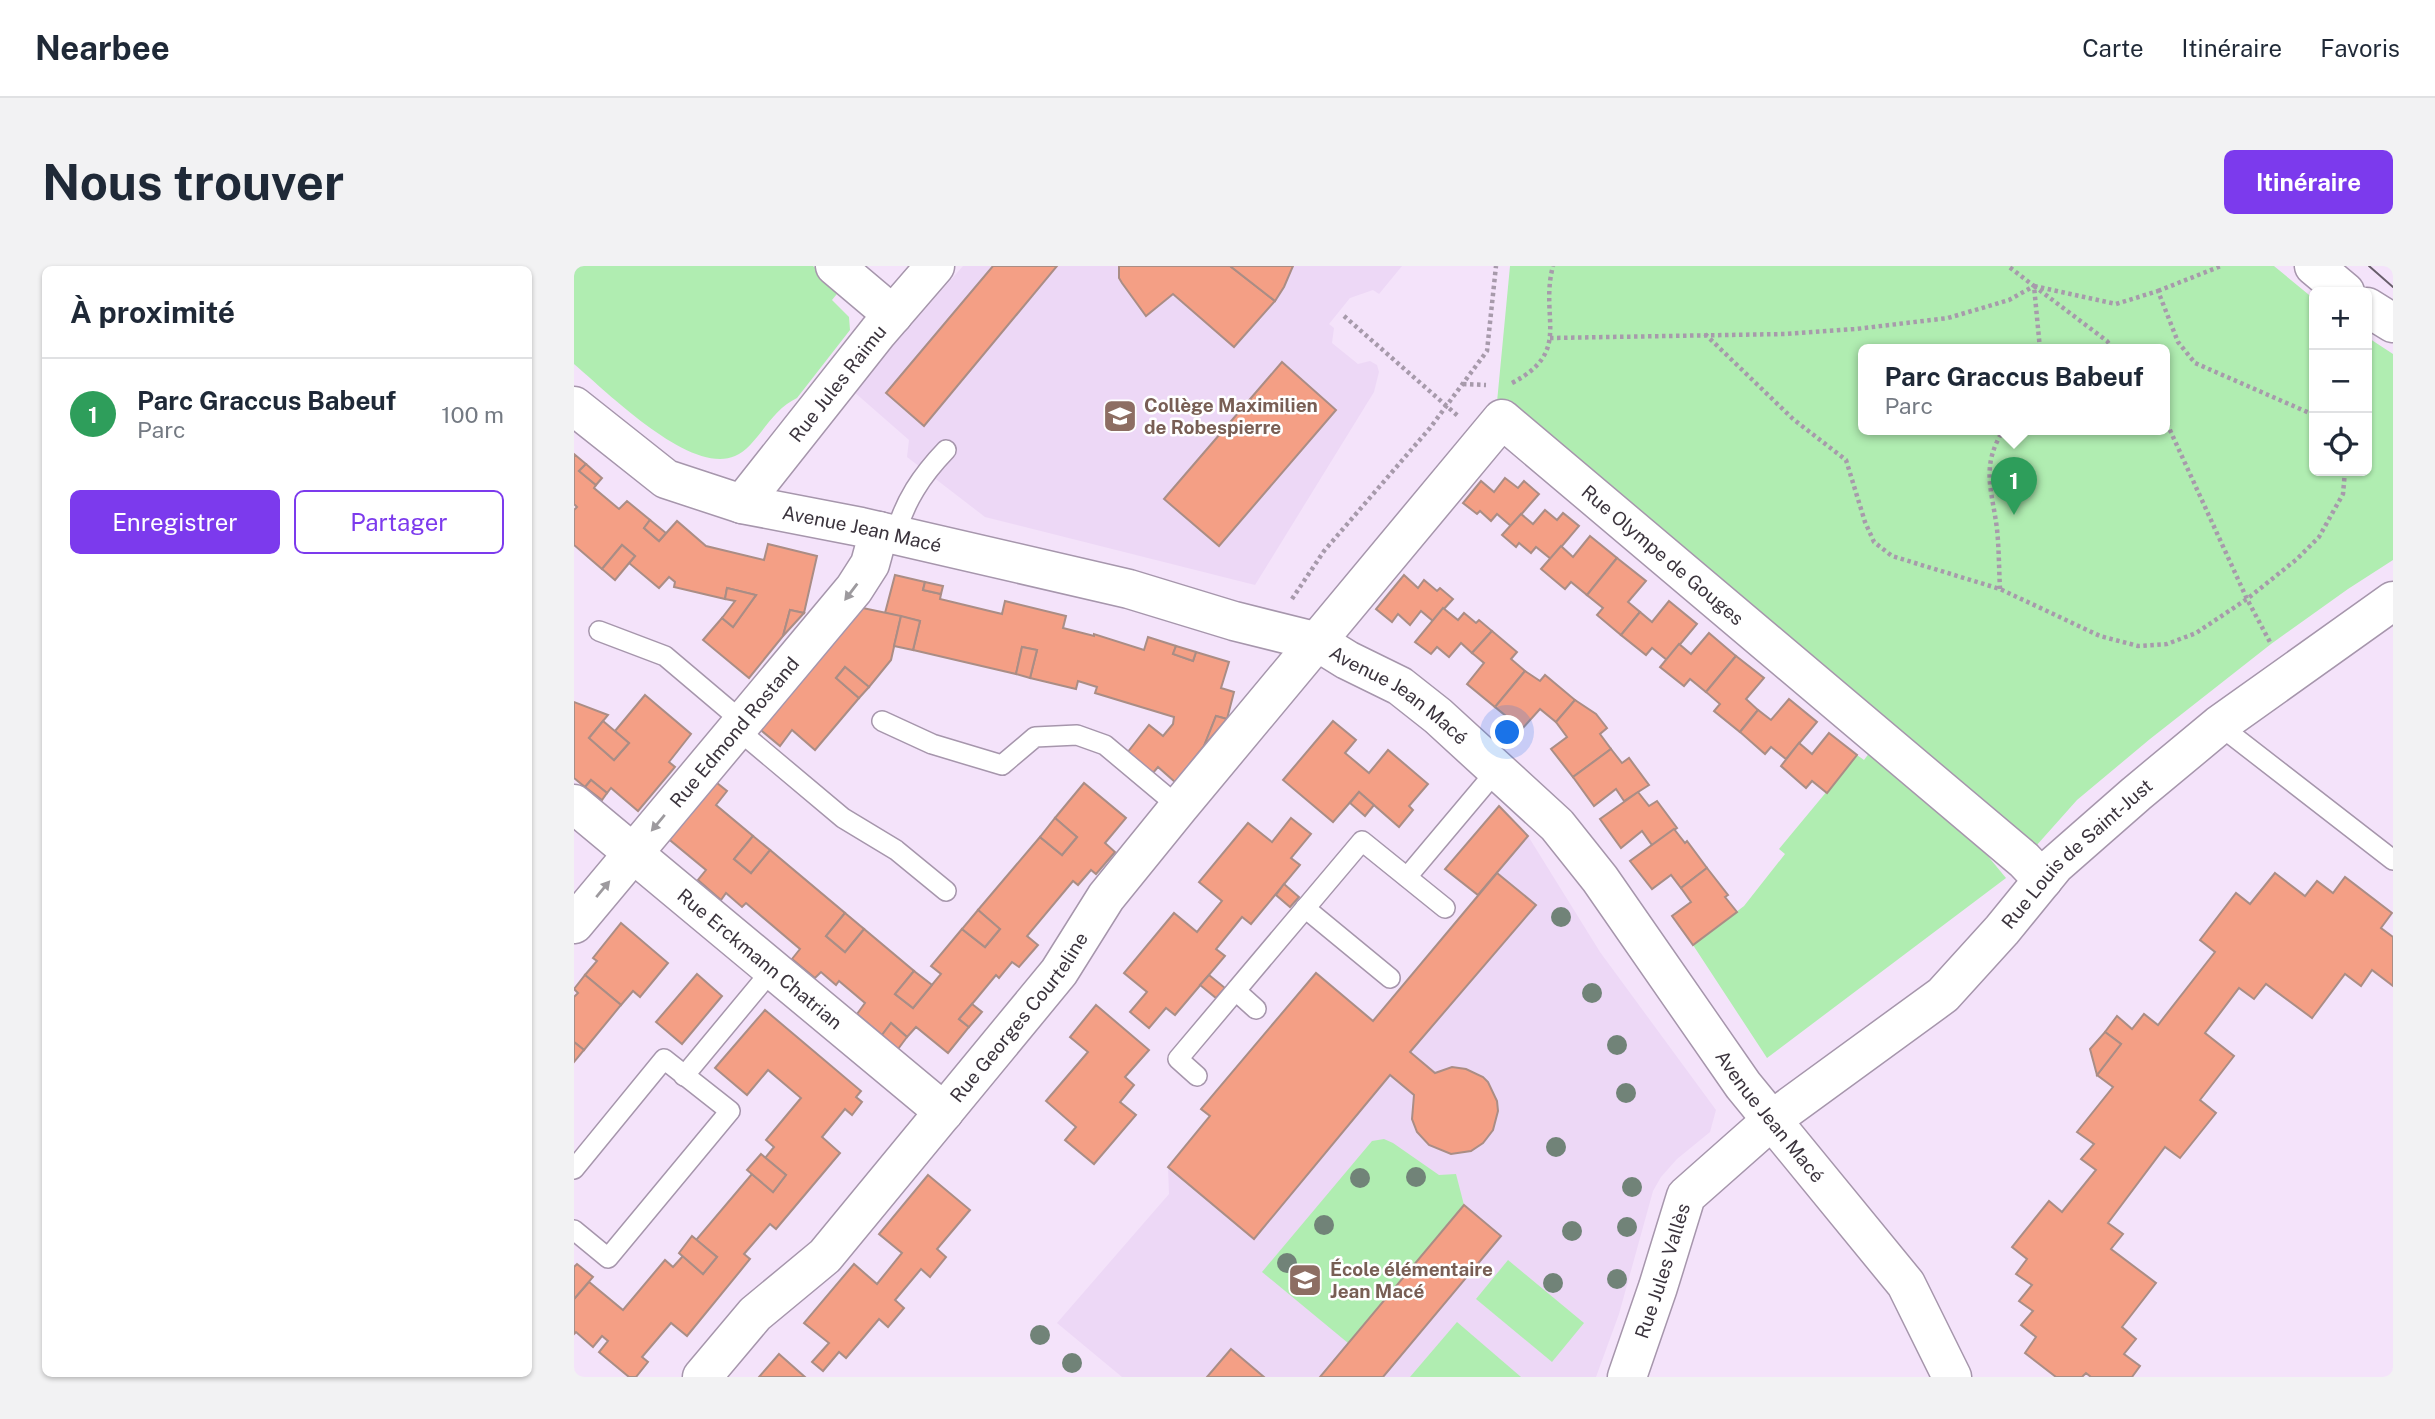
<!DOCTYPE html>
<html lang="fr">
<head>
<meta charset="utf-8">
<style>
  :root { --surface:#fff; --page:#f2f2f3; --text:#1f2937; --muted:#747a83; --line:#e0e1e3; --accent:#7c3aed }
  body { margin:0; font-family:"Public Sans",sans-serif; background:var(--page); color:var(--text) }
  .controls { position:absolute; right:21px; top:21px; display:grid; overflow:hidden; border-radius:10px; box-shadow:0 2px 5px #0004 }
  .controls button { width:63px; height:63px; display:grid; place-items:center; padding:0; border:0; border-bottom:2px solid var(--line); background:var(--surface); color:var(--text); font:35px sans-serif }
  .you { position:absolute; left:934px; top:467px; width:24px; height:24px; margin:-18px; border:5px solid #fff; border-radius:50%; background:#1a73e8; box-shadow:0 0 0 10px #1a73e833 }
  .badge { display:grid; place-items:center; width:46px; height:46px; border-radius:50%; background:var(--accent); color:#fff; font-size:23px; font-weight:700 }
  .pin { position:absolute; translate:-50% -58px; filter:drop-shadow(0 2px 4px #0008) }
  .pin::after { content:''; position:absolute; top:37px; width:24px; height:21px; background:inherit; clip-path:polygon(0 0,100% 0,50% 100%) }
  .popup { position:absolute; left:1284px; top:78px; width:312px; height:91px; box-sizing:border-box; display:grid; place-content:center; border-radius:10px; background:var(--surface); filter:drop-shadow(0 2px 5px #0005); font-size:23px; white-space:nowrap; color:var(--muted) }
  .popup b { font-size:26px; color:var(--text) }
  .popup::after { content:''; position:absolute; left:50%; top:100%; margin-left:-14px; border:14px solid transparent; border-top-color:var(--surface) }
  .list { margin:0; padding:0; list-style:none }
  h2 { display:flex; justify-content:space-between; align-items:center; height:91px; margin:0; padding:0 28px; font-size:30px }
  h2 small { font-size:23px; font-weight:400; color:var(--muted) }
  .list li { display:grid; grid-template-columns:46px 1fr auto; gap:21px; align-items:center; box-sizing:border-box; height:112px; padding:0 28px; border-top:2px solid var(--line) }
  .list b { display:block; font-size:26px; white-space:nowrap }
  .list p { margin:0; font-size:23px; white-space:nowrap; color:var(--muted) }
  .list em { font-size:23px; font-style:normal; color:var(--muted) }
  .actions { display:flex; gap:14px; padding:21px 28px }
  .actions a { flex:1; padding:16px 0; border:2px solid var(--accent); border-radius:10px; text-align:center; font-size:24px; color:var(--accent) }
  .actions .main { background:var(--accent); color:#fff }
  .icon { flex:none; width:38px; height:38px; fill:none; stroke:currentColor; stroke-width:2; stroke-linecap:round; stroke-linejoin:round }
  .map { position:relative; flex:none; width:1819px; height:1111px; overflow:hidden; border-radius:10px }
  header { display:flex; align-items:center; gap:42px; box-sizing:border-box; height:98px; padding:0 35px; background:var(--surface); border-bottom:2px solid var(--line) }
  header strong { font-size:33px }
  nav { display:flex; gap:38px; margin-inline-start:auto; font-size:24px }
  .intro { display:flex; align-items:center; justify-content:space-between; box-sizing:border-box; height:168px; padding:0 42px }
  h1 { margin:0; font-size:49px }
  .button { padding:18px 32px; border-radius:10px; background:var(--accent); color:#fff; font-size:24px; font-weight:700 }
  main { display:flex; gap:42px; padding:0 42px }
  aside { flex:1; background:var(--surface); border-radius:10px; box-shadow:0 2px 5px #0004 }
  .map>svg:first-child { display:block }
  .built { fill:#edd8f6 }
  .green { fill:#b0edb1; fill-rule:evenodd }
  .building { fill:#f49f85; stroke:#aa8d85; stroke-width:2 }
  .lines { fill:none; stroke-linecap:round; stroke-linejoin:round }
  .lane-casing { stroke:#a696ac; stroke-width:22 }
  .street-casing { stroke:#a696ac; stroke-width:41 }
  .path { stroke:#a79aab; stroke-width:4.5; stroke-dasharray:3.5 3.5; stroke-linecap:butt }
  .lane { stroke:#fff; stroke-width:19 }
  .street { stroke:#fff; stroke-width:38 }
  .tram { stroke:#685e6b; stroke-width:2 }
  .tree { fill:#718378 }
  .oneway { fill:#9d9a9e }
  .labels { text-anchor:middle; stroke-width:5; stroke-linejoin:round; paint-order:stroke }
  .street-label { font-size:19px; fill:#3b343d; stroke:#fff }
  .education-label { font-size:19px; font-weight:bold; fill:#785e54; stroke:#fff; text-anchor:start }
</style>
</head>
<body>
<header>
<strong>Nearbee</strong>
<nav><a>Carte</a><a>Itinéraire</a><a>Favoris</a></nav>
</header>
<div class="intro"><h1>Nous trouver</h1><a class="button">Itinéraire</a></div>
<main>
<aside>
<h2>À proximité<small></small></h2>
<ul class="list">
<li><span class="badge" style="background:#2e9e5b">1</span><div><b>Parc Graccus Babeuf</b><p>Parc</p></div><em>100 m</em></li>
</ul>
<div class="actions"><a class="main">Enregistrer</a><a>Partager</a></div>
</aside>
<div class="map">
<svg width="1819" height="1111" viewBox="0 0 1819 1111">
  <rect width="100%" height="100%" fill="#f4e3fa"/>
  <!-- built -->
  <g class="built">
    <path d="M389,0H828L805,28L799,24L776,32L755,58L760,62L758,77L784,98L796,95L803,99L805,106L800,126L681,319L411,251L333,191L335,174L279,125Z"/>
    <path d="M954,570L1026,686L1142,844L1136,866L1103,893L1087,911L1079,925L1045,1048L1022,1111H548L483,1057L595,928L594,901L635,851L627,843L742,707L799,754Z"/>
  </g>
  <!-- green -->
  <g class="green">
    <path d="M0,0H239L267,23L258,34L275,51L276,64L223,132C195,145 183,181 161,190C117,210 33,126 0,98Z"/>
    <path d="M936,0H1700L1740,33V205H1793V71L1819,88V294L1774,323L1697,378L1576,473L1503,534L1462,580L923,136ZM1290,83H1590V163H1290Z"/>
    <path d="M1296,486L1403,577L1432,612L1193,792L1119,679L1170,640L1211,588L1205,583L1283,489L1290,494Z"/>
    <path d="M810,873L819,877L865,909L882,908L890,939L774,1077L688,1006L798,875Z"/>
    <path d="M934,994L1010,1057L978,1096L902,1033Z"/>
    <path d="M883,1056L947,1111H836Z"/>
  </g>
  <!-- building -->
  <g class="building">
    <path d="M419,0H483L350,160L312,127Z"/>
    <path d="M545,0H656L701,35L660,81L599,28L572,50L548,17L545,12Z"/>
    <path d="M656,0H719L710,21L701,35Z"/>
    <path d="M708,96L762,144L645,280L590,233Z"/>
    <path d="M0,188L12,198L5,205L22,219L20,222L45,243L53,235L76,254L70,262L85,275L103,255L132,280L190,294L194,278L243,290L230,347L216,344L209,370L175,412L129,374L148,352L159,361L182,329L153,322L151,333L100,321L101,316L95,311L85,322L55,297L61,290L48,279L28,303L0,279V244L3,241L0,238Z"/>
    <path d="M12,198L28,212L22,219L5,205Z"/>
    <path d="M931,212L944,222L950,215L965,228L937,260L923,248L917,255L906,245L903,248L889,237L907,215L920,226Z"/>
    <path d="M971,244L983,254L989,247L1005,260L977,293L962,281L957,287L945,277L942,281L928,269L947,248L959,258Z"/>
    <path d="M76,254L92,267L85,275L70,262Z"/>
    <path d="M1016,270L1043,292L1013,329L997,316L991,323L967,303L987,280L999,291Z"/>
    <path d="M48,279L61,290L41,314L28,303Z"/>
    <path d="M1043,292L1072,315L1054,336L1066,346L1047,369L1023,349L1029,342L1013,329Z"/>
    <path d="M321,309L351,316L349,324L367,328L366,333L428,348L431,335L492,350L489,362L520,370V368L570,384L574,371L602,380L599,388L619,395L622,386L655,396L647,422L660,426L653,453L642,450L630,480L601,516L584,501L578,508L553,487L575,459L589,470L599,458L600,451L521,427L523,421L504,415L502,423L456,412L463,384L448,381L442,408L339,384L346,355L311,347Z"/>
    <path d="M830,309L844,322L850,314L863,325L866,322L879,333L859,355L847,345L836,359L824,348L818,356L802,343Z"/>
    <path d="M351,316L369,320L367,328L349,324Z"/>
    <path d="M153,322L182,329L159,361L148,352L161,335L151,333Z"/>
    <path d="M1095,335L1123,358L1093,394L1078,382L1072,389L1047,369L1066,346L1078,356Z"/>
    <path d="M284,341L327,350L317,394L295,421L271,401L262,412L285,432L241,484L218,464L206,480L183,461Z"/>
    <path d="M869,342L884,354L890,347L902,357L905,354L918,365L898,387L887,377L875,391L863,381L857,388L841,376Z"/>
    <path d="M216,344L230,347L209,370Z"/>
    <path d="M327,350L346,355L339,384L320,380Z"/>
    <path d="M918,365L943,386L937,393L951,405L921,441L893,418L910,397L898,387Z"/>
    <path d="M1135,367L1162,390L1132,426L1116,413L1110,420L1086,401L1105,378L1117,388Z"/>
    <path d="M602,380L622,386L619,395L599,388Z"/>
    <path d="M448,381L463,384L456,412L442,408Z"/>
    <path d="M1162,390L1190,412L1172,433L1184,444L1166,466L1140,445L1146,438L1132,426Z"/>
    <path d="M271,401L295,421L285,432L262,412Z"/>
    <path d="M951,405L966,415L971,409L1001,434L982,456L966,443L948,463L921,441Z"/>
    <path d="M71,429L117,468L95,496L101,501L64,545L37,522L33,527L17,514L11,521L0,512V436L34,449L15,472L40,494L55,477L41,465Z"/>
    <path d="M1215,433L1243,456L1212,493L1197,481L1191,488L1166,466L1184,444L1197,454Z"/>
    <path d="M1001,434L1022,448L1033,462L1026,468L1037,483L999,511L977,483L993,471L982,456Z"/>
    <path d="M642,450L653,453L630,480Z"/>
    <path d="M29,455L55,477L40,494L15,472Z"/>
    <path d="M759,455L782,474L771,487L795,507L814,484L854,518L835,540L839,544L825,561L785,526L759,556L709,514Z"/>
    <path d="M1255,467L1283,489L1253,527L1238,515L1232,522L1207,500L1225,477L1238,488Z"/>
    <path d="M1037,483L1048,497L1055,492L1075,519L1050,535L1042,523L1020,540L999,511Z"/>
    <path d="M138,513L153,525L142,539L179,570L160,593L177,607L196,584L271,647L252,670L271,686L290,663L340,705L321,728L339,742L367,708L357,700L388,663L411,681L426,663L404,644L466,571L488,589L503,571L481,552L510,517L552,552L531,577L541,586L522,608L517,604L504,619L499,615L453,670L464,679L445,701L438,696L425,712L422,709L398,738L385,753L395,761L374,787L342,761L333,771L317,757L308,769L283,748L291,737L265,715L262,719L247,706L241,712L218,693L226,683L172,637L168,641L152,627L147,634L124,614L132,604L91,570Z"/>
    <path d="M17,514L33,527L28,534L11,521Z"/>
    <path d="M785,526L800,539L791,550L776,537Z"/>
    <path d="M1064,526L1075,540L1083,535L1103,562L1078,579L1068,565L1047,582L1026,553Z"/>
    <path d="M925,540L954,570L904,629L871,603Z"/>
    <path d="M481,552L503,571L488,589L466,571Z"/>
    <path d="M717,552L737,568L717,592L726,599L677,658L668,651L642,683L651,690L601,749L592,742L575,762L556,746L573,726L550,707L600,647L623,666L648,635L625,616L674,557L698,576Z"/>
    <path d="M1100,563L1111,577L1113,575L1133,602L1107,622L1097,609L1078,623L1056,595Z"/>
    <path d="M179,570L196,584L177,607L160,593Z"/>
    <path d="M1133,602L1154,629L1151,631L1163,646L1119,679L1098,650L1117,636L1107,622Z"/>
    <path d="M923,607L962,639L836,786L861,807L878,801L892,803L909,811L914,816L923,835L924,845L919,864L909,877L897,885L877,888L855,879L843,866L838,853L840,829L816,809L680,973L594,901L636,850L627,843L742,707L799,755Z"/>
    <path d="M1701,607L1731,630L1743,615L1759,627L1771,611L1818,647L1807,662L1819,671V720L1798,704L1787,720L1771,708L1738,752L1692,718L1680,733L1665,722L1631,767L1660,790L1626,834L1642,847L1606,892L1591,881L1534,957L1549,968L1537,983L1582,1017L1548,1061L1562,1073L1550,1088L1566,1100L1558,1111H1517L1512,1107L1508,1111H1482L1451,1087L1462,1071L1447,1059L1459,1045L1445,1035L1458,1019L1442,1008L1453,993L1438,981L1475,935L1488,946L1522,904L1507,893L1520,878L1503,866L1539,821L1523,809L1547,778L1531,766L1543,750L1558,763L1570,748L1584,759L1641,686L1626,674L1662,627L1676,638Z"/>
    <path d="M710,618L725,631L716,641L702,629Z"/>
    <path d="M404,644L426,663L411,681L388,663Z"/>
    <path d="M271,647L290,663L271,686L252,670Z"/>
    <path d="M47,657L94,697L66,731L59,725L47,739L11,709L23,695L19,692Z"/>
    <path d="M340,705L358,719L339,742L321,728Z"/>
    <path d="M123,708L148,730L108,778L82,756Z"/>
    <path d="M11,709L47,739L10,784L0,776V731L4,727L0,723Z"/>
    <path d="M635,709L651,722L642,732L626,719Z"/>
    <path d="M398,738L408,746L395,761L385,753Z"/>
    <path d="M522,739L575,784L551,811L560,819L546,836L562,849L520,898L491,874L502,861L472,835L514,786L496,771Z"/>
    <path d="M191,744L287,825L282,831L288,836L278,849L271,843L248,871L266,887L202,963L196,958L170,988L176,993L113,1070L97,1057L68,1091L74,1096L62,1111H55L25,1086L34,1075L28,1070L19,1081L2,1066L0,1068V1033L15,1016L49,1044L91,994L99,1001L109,990L129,1008L143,991L122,974L178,908L199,926L212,909L191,892L200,881L192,874L227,832L194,804L173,829L141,802Z"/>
    <path d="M317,757L333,771L324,783L308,769Z"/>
    <path d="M1531,766L1547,778L1523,809L1516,783Z"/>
    <path d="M0,776L10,784L0,796Z"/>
    <path d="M187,888L212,909L199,926L173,904Z"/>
    <path d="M354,909L396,944L363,983L372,991L356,1011L347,1003L321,1034L330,1042L314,1061L305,1053L272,1092L265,1086L249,1105L238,1096L255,1077L230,1057L280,998L303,1018L328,987L305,968Z"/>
    <path d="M890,939L927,970L809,1111H746Z"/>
    <path d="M118,970L143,991L129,1008L105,987Z"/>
    <path d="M3,998L19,1011L0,1033V1001Z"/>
    <path d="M657,1083L690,1111H633Z"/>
    <path d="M205,1088L231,1111H185Z"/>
  </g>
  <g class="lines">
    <!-- lane casing -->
    <g class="lane-casing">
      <g id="lane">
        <path d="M321,269C331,235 347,210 372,184"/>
        <path d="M25,365L91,390L169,456"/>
        <path d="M308,455L358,478L428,499L461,471L503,469L531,479L605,541"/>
        <path d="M1645,459L1819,594"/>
        <path d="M163,463L269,552L322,584L372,625"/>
        <path d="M833,611L923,504"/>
        <path d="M731,642L816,712"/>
        <path d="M662,725L682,743"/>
        <path d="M110,810L198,704"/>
        <path d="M623,810L604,793L788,575L871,642"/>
        <path d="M0,903L90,793L156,845L34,992L0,964"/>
      </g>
    </g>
    <!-- street casing -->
    <g class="street-casing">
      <g id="street">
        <path d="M261,0L319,49"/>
        <path d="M1740,0L1771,26"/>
        <path d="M1793,41L1819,57"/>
        <path id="s1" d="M0,140L92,213L168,238L287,261L555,323L660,355L744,376L773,394L826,420L864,450L983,559L1026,613L1169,819L1332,1018L1378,1111"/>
        <path id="s2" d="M168,238L304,66L361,0"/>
        <path id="s3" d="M0,538L370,846"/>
        <path id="s4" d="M0,658L280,323L296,298L305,265"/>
        <path id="s5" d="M128,1111L181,1048L251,990L485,706L532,631L605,541L928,153L1450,594L1469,614"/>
        <path id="s6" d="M1053,1111L1084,1021L1112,930L1199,853L1369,729L1428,664L1481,599L1562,528L1645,459L1819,335"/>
      </g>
    </g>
    <!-- path -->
    <g class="path">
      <path d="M1460,20L1542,38L1584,25L1604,76L1621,97L1740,149"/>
      <path d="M1584,25L1647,0"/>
      <path d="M770,50L884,150"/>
      <path d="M1131,68L1219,153L1272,194L1291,256L1300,276L1318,290L1426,323L1526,370L1564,380L1593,378L1622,367L1673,333L1723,293L1745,271L1769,228L1771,205"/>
      <path d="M976,72L1211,68L1282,63L1374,52L1435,34L1460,20L1434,0"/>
      <path d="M1466,83L1460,20L1533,75L1539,83"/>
      <path d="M938,117C999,85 965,53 979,0"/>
      <path d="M889,118L912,119"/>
      <path d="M1590,151L1673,333L1697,378"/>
      <path d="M1426,323C1425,304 1425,283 1423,263C1418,223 1406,201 1430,163"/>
      <path d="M718,333L750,285L856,162L913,85L922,0"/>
    </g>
    <!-- lane -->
    <use href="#lane" class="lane"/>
    <!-- street -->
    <use href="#street" class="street"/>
    <!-- tram -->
    <path class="tram" d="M1795,0L1819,21"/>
  </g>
  <!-- trees -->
  <g class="tree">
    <circle cx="987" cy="651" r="10"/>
    <circle cx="1018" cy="727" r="10"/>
    <circle cx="1043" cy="779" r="10"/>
    <circle cx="1052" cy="827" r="10"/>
    <circle cx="982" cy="881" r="10"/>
    <circle cx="842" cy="911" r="10"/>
    <circle cx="786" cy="912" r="10"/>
    <circle cx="1058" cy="921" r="10"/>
    <circle cx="750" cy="959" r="10"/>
    <circle cx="1053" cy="961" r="10"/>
    <circle cx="998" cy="965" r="10"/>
    <circle cx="713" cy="997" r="10"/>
    <circle cx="1043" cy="1013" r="10"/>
    <circle cx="979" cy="1017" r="10"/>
    <circle cx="466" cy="1069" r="10"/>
    <circle cx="498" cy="1097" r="10"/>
  </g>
  <!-- one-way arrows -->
  <defs><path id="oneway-solid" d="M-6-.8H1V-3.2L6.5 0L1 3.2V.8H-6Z" transform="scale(1.75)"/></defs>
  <g class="oneway">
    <use href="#oneway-solid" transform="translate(277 326) rotate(127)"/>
    <use href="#oneway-solid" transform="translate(84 557) rotate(130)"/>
    <use href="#oneway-solid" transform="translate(29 623) rotate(-50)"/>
  </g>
  <!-- icons -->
  <defs>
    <g id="school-square" transform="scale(1.75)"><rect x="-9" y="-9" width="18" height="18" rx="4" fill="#8d6e63" stroke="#fff"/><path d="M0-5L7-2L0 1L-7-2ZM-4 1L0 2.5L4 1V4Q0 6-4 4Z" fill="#fff"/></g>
  </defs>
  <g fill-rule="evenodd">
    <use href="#school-square" x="546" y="150"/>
    <use href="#school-square" x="731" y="1014"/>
  </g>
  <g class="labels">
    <!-- street labels -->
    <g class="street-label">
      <text dy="7" stroke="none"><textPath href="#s2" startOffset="154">Rue Jules Raimu</textPath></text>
      <text dy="7" stroke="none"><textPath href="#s1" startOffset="320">Avenue Jean Macé</textPath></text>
      <text dy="7" stroke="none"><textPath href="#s5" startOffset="1461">Rue Olympe de Gouges</textPath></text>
      <text dy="7" stroke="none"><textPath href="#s1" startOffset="887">Avenue Jean Macé</textPath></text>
      <text dy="7" stroke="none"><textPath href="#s4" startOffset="250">Rue Edmond Rostand</textPath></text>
      <text dy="7" stroke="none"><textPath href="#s6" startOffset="712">Rue Louis de Saint-Just</textPath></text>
      <text dy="7" stroke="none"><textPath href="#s3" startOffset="242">Rue Erckmann Chatrian</textPath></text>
      <text dy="7" stroke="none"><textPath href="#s5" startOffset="481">Rue Georges Courteline</textPath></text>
      <text dy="7" stroke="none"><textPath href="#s1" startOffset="1454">Avenue Jean Macé</textPath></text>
      <text dy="7" stroke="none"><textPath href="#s6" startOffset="112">Rue Jules Vallès</textPath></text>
    </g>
    <!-- education labels -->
    <g class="education-label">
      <text x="570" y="146">Collège Maximilien<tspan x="570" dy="22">de Robespierre</tspan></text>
      <text x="756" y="1010">École élémentaire<tspan x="756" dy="22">Jean Macé</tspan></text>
    </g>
  </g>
</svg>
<div class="controls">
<button>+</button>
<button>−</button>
<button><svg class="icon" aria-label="locate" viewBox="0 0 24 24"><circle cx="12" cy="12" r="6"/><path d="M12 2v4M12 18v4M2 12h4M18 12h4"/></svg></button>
</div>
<div class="you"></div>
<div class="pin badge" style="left:1440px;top:249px;background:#2e9e5b">1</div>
<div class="popup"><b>Parc Graccus Babeuf</b>Parc</div>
</div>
</main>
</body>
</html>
